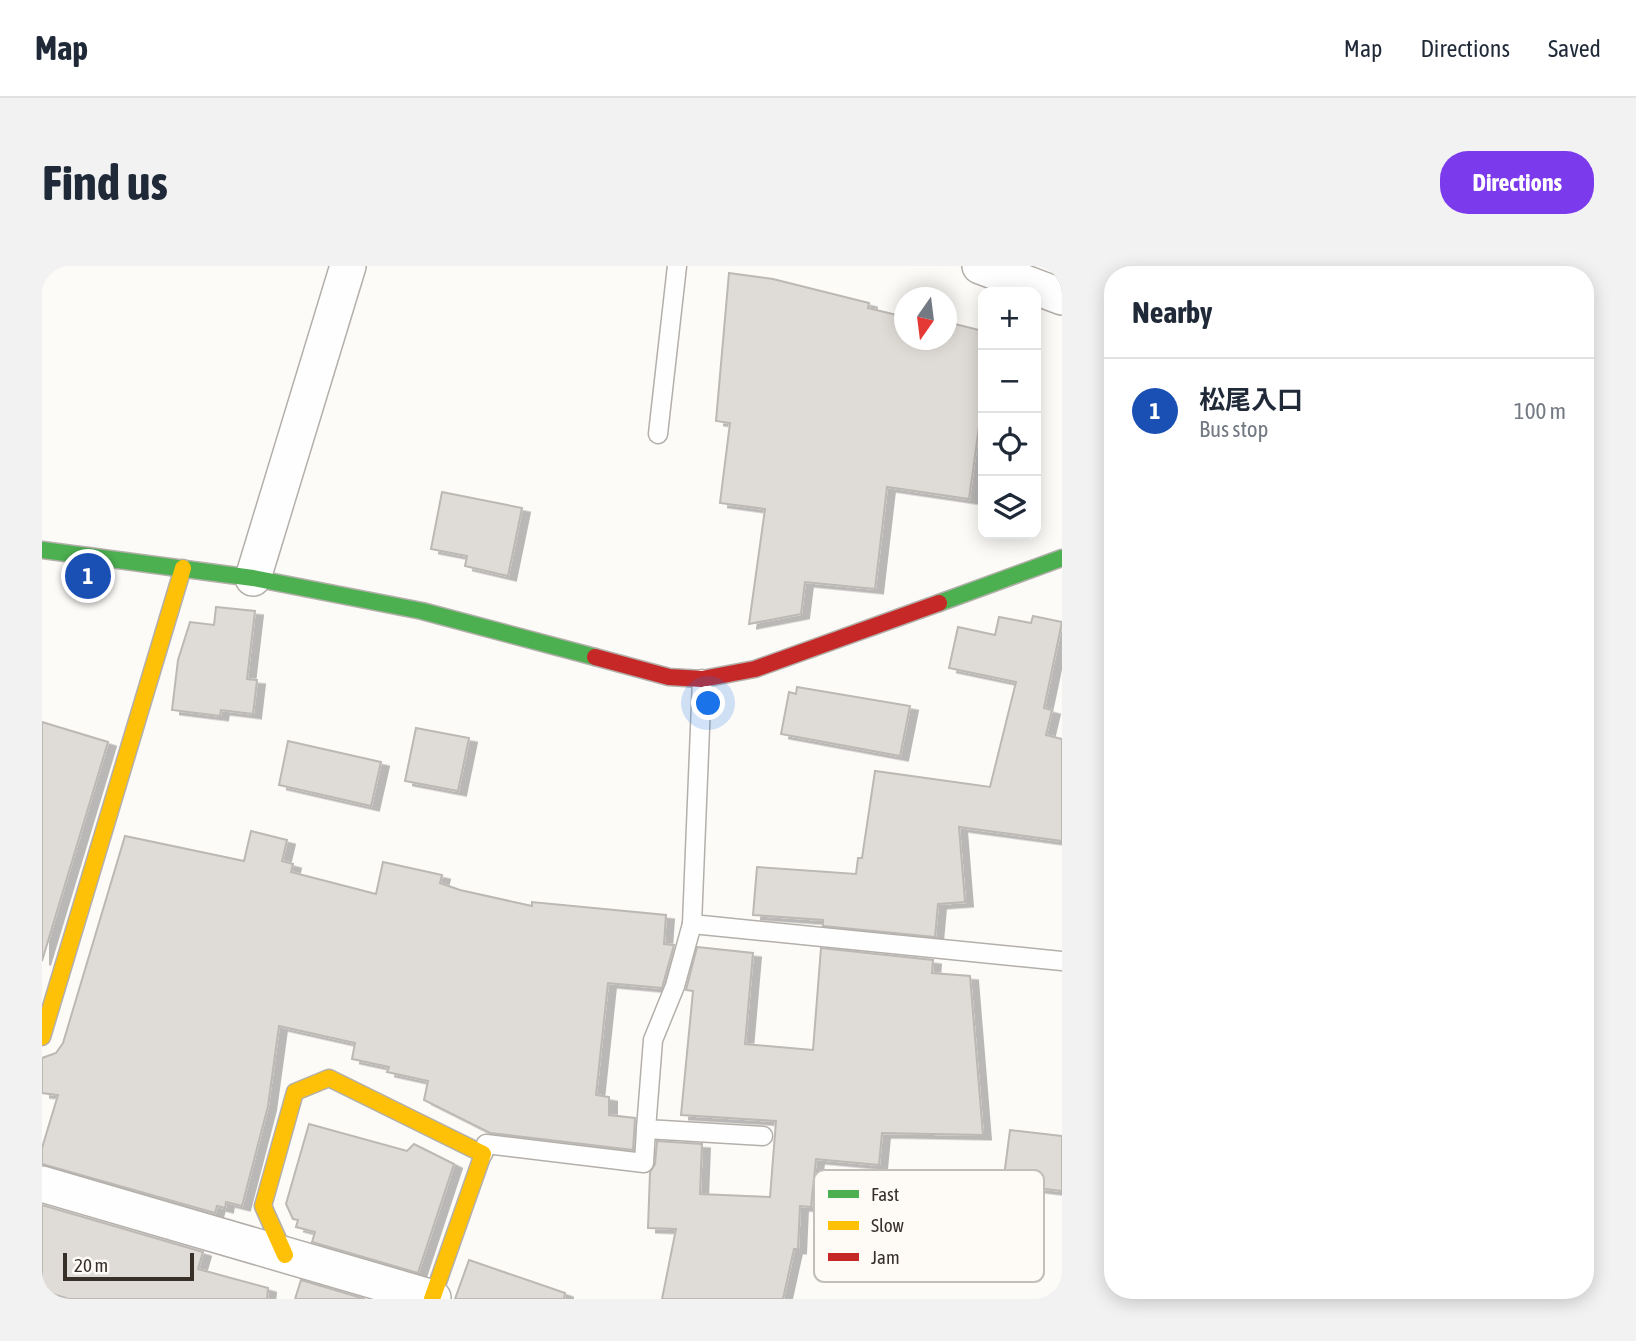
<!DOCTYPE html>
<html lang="en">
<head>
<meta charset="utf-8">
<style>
  :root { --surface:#fff; --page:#f2f2f3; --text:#1f2937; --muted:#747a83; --line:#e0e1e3; --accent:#7c3aed }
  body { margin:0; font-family:"Asap Condensed","Noto Sans JP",sans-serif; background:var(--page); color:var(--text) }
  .controls { position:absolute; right:21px; top:21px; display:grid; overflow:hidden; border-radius:14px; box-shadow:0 4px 18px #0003 }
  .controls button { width:63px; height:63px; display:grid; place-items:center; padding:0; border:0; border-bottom:2px solid var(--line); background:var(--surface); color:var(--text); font:35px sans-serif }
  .compass { position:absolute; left:852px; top:21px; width:63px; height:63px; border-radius:50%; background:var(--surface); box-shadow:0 4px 18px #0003; rotate:194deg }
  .scale { position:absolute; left:21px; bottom:18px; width:131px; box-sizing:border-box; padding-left:7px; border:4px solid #363028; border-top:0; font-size:19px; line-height:24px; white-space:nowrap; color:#363028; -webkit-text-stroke:5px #fefbf7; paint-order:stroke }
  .you { position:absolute; left:667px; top:438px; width:24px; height:24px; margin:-18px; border:5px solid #fff; border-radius:50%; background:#1a73e8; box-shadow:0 0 0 10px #1a73e833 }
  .badge { display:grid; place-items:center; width:46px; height:46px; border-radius:50%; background:var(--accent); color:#fff; font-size:23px; font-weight:700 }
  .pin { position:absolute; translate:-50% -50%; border:4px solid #fff; box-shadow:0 2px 7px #0006 }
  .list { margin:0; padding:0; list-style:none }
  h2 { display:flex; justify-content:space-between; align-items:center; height:91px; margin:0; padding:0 28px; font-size:30px }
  h2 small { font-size:23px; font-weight:400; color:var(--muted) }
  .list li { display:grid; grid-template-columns:46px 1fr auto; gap:21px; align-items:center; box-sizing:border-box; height:105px; padding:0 28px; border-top:2px solid var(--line) }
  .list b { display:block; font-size:26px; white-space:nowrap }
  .list p { margin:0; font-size:23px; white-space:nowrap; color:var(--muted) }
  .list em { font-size:23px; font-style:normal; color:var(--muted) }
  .icon { flex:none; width:38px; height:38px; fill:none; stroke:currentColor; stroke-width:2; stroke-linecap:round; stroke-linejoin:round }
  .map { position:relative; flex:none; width:1020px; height:1033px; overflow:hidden; border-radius:28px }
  header { display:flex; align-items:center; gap:42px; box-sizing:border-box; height:98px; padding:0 35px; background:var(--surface); border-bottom:2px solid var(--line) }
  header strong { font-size:33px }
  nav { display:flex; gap:38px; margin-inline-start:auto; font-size:24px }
  .intro { display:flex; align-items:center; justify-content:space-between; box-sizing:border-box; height:168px; padding:0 42px }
  h1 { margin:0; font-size:49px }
  .button { padding:18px 32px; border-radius:28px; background:var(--accent); color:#fff; font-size:24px; font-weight:700 }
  main { display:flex; gap:42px; padding:0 42px }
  aside { flex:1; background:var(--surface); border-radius:28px; box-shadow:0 4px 18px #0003 }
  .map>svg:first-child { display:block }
  .building { fill:#dfdbd6; stroke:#bcb8b3; stroke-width:2; filter:url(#shadow) }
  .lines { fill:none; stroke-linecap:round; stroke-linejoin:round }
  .lane-casing { stroke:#b3afaa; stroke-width:21 }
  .street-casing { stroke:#b3afaa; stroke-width:38 }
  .fast-casing { stroke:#b3afaa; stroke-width:19 }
  .slow-casing { stroke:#b3afaa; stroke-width:19 }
  .jam-casing { stroke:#b3afaa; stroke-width:19 }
  .lane { stroke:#fffefe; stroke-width:18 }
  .street { stroke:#fffefe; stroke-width:35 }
  .fast { stroke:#4caf50; stroke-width:16 }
  .slow { stroke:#ffc107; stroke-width:16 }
  .jam { stroke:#c62828; stroke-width:16 }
  .key { fill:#fefbf7; stroke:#c2beb9; stroke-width:2 }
  .key-label { font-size:19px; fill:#363028 }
</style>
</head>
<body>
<header>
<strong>Map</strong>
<nav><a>Map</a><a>Directions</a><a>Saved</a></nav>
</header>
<div class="intro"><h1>Find us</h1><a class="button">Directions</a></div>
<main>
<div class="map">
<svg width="1020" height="1033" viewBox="0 0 1020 1033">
  <defs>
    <filter id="shadow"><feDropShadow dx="8" dy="4.5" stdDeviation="0" flood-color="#0004"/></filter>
  </defs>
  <rect width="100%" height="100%" fill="#fdfbf8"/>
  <!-- building -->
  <g class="building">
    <path d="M687,7L731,13L827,37L826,42L863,51V74H905V56L941,65V132L927,233L845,221L833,323L763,316L759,348L707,358L723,243L678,237L688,157L674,155Z"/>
    <path d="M400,226L480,242L466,310L423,300L425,290L389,283Z"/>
    <path d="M174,341L213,345L205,413L215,414L211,448L179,444L178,450L130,444L136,394L148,356L172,359Z"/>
    <path d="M991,350L1020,356L1002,442L1010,444L1004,469L1020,473V575L917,561L923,636L896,638L893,671L781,660V654L711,649L715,601L814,608L816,592H820L833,505L948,521L974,416L907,402L916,361L953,369L957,351L989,357Z"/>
    <path d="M755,421L868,440L858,490L739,468L747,426L754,428Z"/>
    <path d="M0,456L66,476L0,695Z"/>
    <path d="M374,462L427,472L416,525L363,515Z"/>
    <path d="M246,475L339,496L329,540L237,519Z"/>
    <path d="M209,565L245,574L240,595L251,598L249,606L334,628L341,596L400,609L398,617L418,624L490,640V636L624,649L622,678L632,679L620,722L566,717L554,829L567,831V849L593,852L591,884L448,867L382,834L386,815L345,806L347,801L310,793L313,777L237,760L226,840L200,940L184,936L183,942L175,940L173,947L0,898V882L16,829L0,827V792L14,787L21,777L83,570L202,595Z"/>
    <path d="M655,681L711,687L703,778L771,784L779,682L891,694L890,707L928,710L941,869L840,867L837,899L774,893L769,941L758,940L756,983H752L741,1033H620L634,963L606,962L608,906L613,898L615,875L660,878L658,928L728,931L734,855L639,849L651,725L644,724Z"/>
    <path d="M267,858L365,885L372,878L412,898L376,1007L270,976L273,966L254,961L256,954L251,953L244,938Z"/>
    <path d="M968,864L1020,870V925L961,918Z"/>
    <path d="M0,939L161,986L156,1003L226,1022L225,1033H27L0,1025Z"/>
    <path d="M427,994L523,1027L522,1033H413Z"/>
    <path d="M259,1014L323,1033H253Z"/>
  </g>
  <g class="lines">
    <!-- lane casing -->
    <g class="lane-casing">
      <g id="lane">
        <path d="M616,168L635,0"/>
        <path d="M660,413L650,658L1020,695"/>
        <path d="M650,658L633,720L611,774L604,863L721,870"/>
        <path d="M441,888L444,878L602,897L604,863"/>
      </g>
    </g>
    <!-- street casing -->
    <g class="street-casing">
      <g id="street">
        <path d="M938,0L1020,31"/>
        <path d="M211,312L306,0"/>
        <path d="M0,918L391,1032"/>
      </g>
    </g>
    <!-- fast casing -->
    <g class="fast-casing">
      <g id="fast">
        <path d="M0,284L211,312L380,345L553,391"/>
        <path d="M897,337L1020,292"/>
      </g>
    </g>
    <!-- slow casing -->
    <g class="slow-casing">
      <g id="slow">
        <path d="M0,771L141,302"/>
        <path d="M243,989L221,940L253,826L287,812L441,888L390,1033"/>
      </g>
    </g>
    <!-- jam casing -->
    <g class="jam-casing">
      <path id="jam" d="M553,391L627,411L660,413L713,403L897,337"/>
    </g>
    <!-- lane -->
    <use href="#lane" class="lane"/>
    <!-- street -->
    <use href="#street" class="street"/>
    <!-- fast -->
    <use href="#fast" class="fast"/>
    <!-- slow -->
    <use href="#slow" class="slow"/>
    <!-- jam -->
    <use href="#jam" class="jam"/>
  </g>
  <!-- legend -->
  <rect x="772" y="904" width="230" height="112" rx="10" class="key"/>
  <rect x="786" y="924" width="31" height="8" fill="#4caf50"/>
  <rect x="786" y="955" width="31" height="9" fill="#ffc107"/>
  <rect x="786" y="987" width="31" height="8" fill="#c62828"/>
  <g class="key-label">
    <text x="829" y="935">Fast</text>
    <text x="829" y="966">Slow</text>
    <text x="829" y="998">Jam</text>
  </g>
</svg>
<div class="controls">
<button>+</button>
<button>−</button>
<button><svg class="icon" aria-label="locate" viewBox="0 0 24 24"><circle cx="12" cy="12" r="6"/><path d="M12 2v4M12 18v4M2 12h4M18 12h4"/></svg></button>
<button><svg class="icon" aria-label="layers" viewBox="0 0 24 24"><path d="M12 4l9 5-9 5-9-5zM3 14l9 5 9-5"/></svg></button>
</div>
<svg class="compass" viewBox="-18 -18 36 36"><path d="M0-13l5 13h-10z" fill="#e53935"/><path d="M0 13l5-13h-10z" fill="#747a83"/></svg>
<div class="scale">20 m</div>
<div class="you"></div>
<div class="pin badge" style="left:46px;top:310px;background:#1a4fb4">1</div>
</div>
<aside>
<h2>Nearby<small></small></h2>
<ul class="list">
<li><span class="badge" style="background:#1a4fb4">1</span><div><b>松尾入口</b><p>Bus stop</p></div><em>100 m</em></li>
</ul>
</aside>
</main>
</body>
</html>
